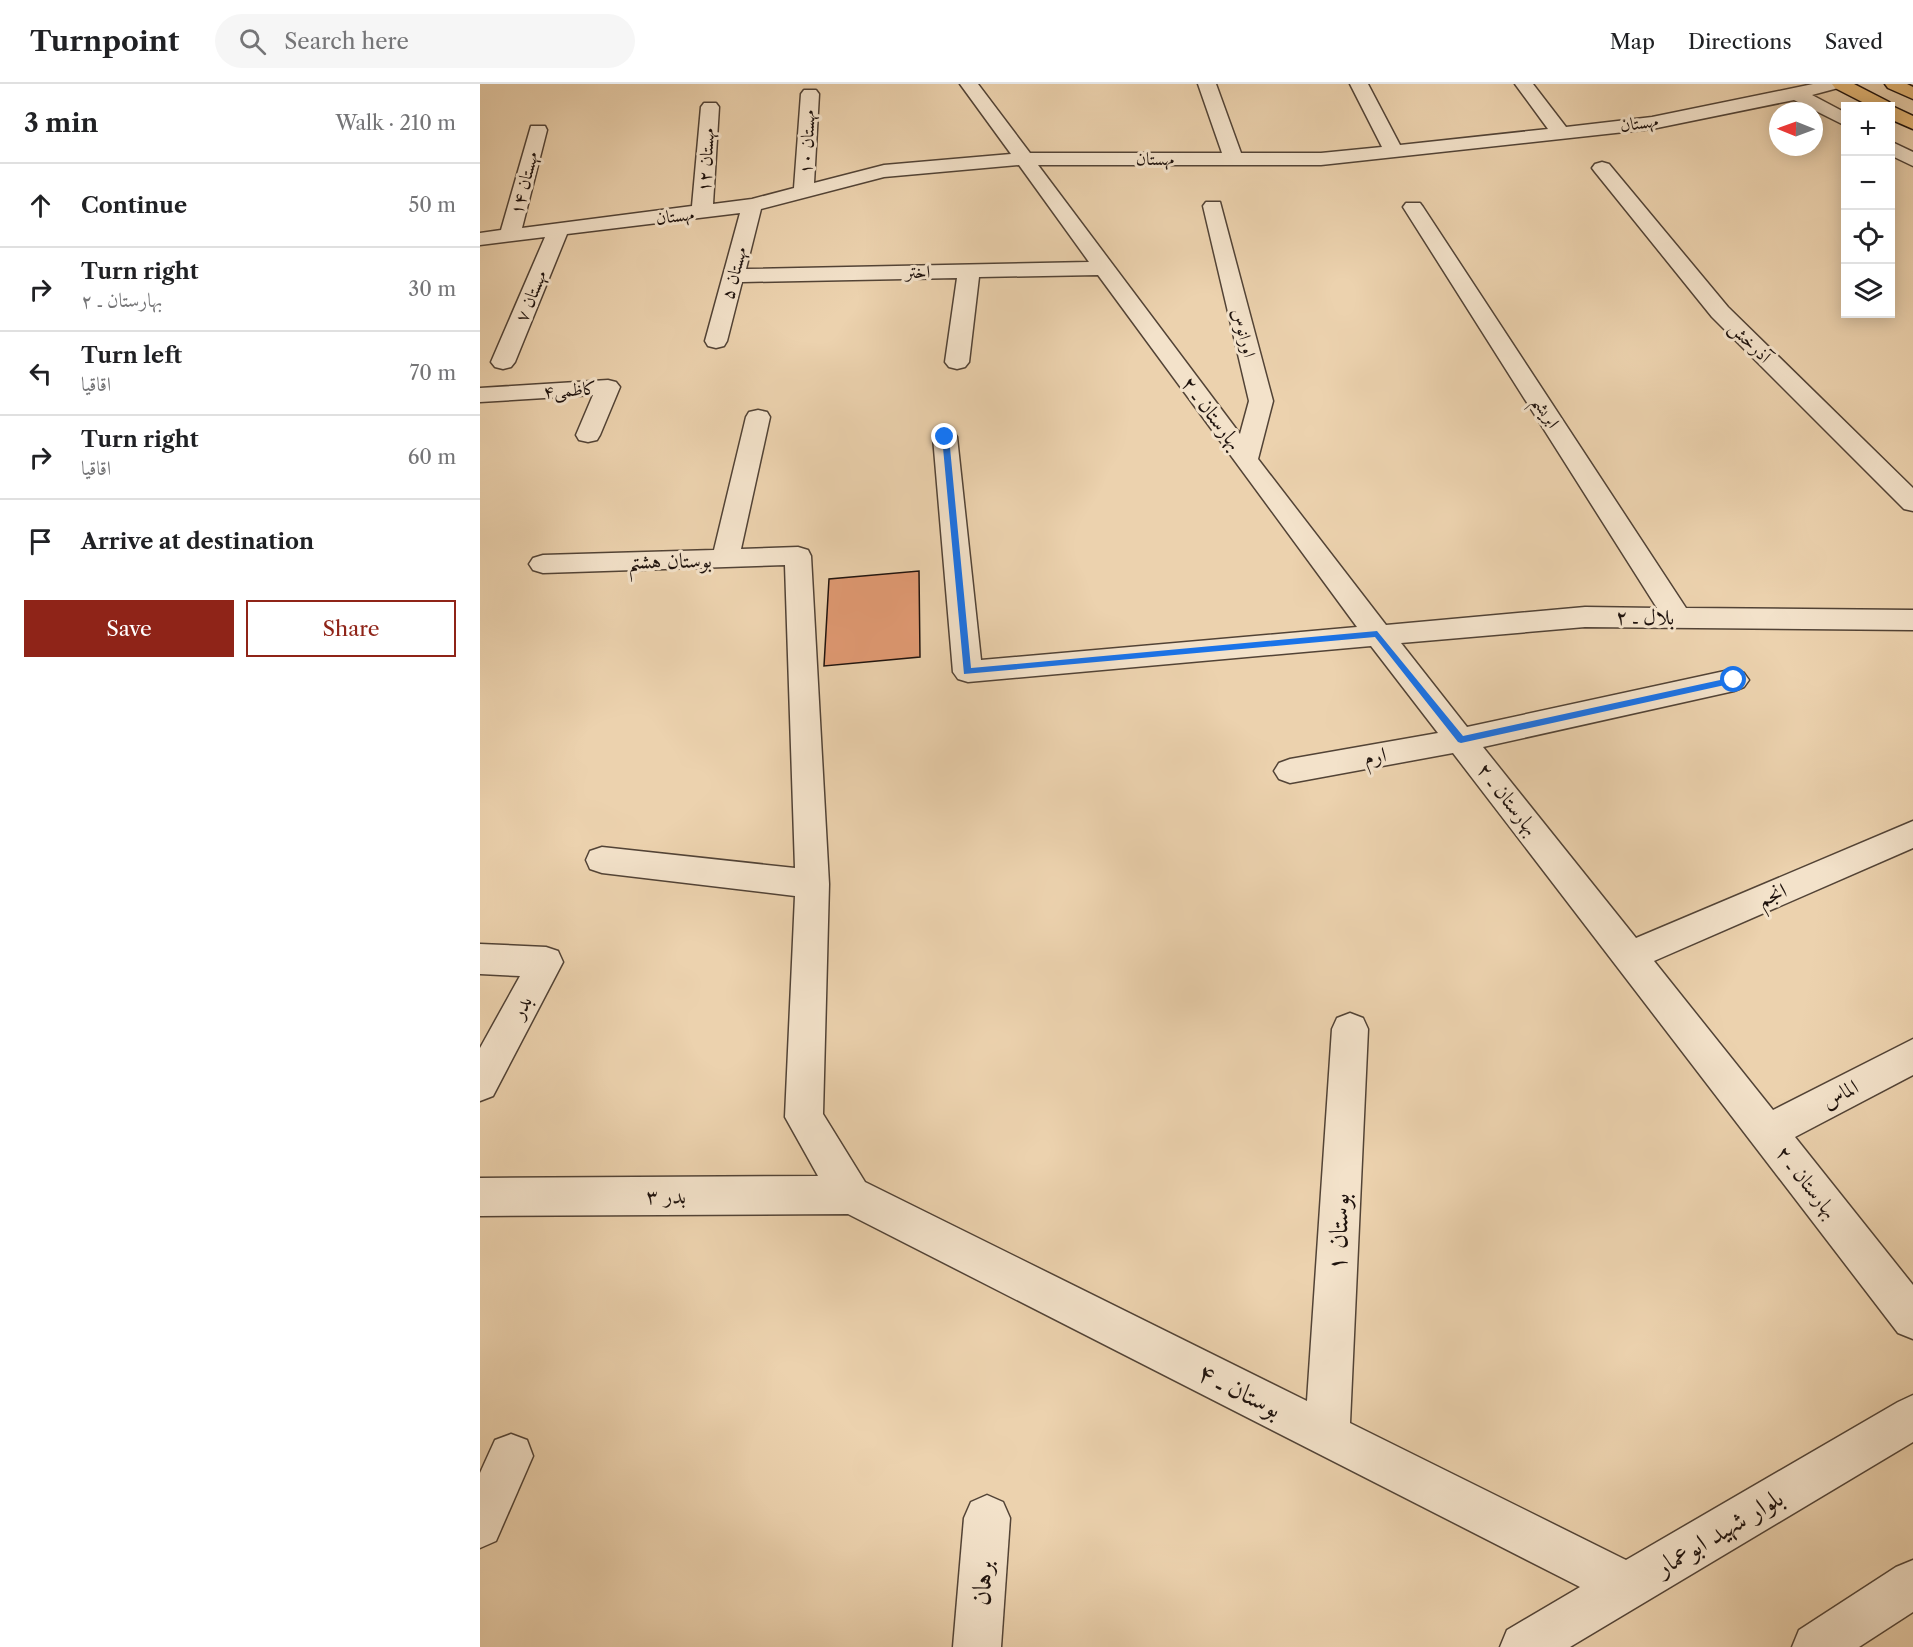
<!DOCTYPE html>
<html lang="en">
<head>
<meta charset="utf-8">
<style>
  :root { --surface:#fff; --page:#f6f6f6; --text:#202124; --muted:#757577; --line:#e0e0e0; --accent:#8f2418 }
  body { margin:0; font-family:"Libre Caslon Text",Amiri,serif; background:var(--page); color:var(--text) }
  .controls { position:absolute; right:18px; top:18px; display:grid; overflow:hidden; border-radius:0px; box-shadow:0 3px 15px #0003 }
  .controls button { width:54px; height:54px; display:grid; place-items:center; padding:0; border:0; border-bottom:2px solid var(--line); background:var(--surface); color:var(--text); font:30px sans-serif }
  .compass { position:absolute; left:1289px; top:18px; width:54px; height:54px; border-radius:50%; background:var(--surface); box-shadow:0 3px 15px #0003; rotate:271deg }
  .stop { position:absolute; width:18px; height:18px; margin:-14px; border:4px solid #1a73e8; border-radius:50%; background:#fff }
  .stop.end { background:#1a73e8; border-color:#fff; box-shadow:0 2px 6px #0008 }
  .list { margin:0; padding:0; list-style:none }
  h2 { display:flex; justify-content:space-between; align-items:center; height:78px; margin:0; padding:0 24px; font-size:26px }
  h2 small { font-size:20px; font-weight:400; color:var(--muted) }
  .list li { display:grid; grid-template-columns:39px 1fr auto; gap:18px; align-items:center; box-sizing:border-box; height:84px; padding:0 24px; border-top:2px solid var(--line) }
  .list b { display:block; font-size:22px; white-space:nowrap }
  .list p { margin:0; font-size:20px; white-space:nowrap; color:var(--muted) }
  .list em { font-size:20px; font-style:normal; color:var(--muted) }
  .actions { display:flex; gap:12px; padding:18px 24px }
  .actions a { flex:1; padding:14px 0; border:2px solid var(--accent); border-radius:0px; text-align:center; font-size:21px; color:var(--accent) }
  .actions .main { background:var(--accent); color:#fff }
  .icon { flex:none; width:33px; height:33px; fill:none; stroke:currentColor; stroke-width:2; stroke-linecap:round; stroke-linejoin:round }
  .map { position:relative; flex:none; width:1433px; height:1563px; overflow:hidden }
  header { display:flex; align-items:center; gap:36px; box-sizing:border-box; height:84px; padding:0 30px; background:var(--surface); border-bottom:2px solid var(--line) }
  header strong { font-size:28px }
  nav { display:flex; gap:33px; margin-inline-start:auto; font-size:21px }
  .search { width:420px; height:54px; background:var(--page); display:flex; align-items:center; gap:15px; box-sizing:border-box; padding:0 21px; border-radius:33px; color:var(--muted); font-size:22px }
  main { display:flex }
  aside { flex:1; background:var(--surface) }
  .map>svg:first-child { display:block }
  .building { fill:#e19a73; stroke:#1f130e; stroke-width:1.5 }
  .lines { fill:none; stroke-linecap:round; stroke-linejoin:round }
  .minor-casing { stroke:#524336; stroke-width:3 }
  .major-casing { stroke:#1f130e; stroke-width:3 }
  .minor { fill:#f3e2ca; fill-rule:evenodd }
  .major { fill:#e6b977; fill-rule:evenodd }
  .route { fill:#1a73e8 }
  .labels { text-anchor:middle; stroke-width:6; stroke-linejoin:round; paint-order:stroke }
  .far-street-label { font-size:18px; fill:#1f130e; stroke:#f3e2ca }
  .street-label { font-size:21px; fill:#1f130e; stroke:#f3e2ca }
  .near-street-label { font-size:26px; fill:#1f130e; stroke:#f3e2ca }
</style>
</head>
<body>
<header>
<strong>Turnpoint</strong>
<div class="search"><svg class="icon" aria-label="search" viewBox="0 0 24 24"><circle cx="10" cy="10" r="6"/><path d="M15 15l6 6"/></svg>Search here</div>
<nav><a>Map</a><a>Directions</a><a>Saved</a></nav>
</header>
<main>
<aside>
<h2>3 min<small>Walk · 210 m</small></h2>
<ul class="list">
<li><svg class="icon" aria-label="ahead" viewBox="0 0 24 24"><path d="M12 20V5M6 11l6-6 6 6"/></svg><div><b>Continue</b></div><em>50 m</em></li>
<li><svg class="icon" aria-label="right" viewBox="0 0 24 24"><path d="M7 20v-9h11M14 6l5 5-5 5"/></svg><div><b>Turn right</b><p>بهارستان ـ ۲</p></div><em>30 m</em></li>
<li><svg class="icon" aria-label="left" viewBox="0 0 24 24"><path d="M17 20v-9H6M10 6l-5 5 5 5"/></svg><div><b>Turn left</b><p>اقاقیا</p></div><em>70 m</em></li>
<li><svg class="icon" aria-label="right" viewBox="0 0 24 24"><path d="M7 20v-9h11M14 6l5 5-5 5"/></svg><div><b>Turn right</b><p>اقاقیا</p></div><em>60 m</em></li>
<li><svg class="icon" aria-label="arrive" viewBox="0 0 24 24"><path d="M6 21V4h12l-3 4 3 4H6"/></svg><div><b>Arrive at destination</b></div></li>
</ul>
<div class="actions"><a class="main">Save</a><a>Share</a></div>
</aside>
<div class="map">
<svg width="1433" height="1563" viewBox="0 0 1433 1563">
  <rect width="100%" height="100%" fill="#ecd2ae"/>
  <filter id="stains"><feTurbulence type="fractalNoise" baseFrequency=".00333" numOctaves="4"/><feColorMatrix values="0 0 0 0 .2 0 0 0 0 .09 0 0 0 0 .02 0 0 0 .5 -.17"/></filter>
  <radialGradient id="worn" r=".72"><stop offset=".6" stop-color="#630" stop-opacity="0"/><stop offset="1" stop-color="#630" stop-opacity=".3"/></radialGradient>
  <!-- building -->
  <path class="building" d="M439,487L440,573L344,582L349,495Z"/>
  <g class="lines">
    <!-- minor casing -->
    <g class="minor-casing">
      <g id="minor">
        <path d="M480,0H498L550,69H742L718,0H736L761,69H841L902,63L870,0H888L920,61L1068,45L1035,0H1053L1086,43L1172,33L1333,0H1361L1358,4L1332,11L1366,29V42L1314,16L1172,45L841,81H558L760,350L769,317L723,122L726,118H740L793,317L778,375L906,541L1105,523L1177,524L923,123L926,119H940L943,123L1206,524L1433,526V546L1105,543L921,559L987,643L1254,585L1264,589L1269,596L1264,603L1254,607L1003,663L1156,854L1433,737V764L1174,877L1293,1026L1433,955V991L1315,1053L1433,1201V1255L1418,1249L973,669L810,699L799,695L794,687L799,679L810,675L958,649L891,562L488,598L478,595L473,588L453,353L456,348L465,346L474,348L477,353L501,576L877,543L618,191L499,193L489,278L485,283L477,285L469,283L465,278L477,194L262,198L247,257L244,262L236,264L228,262L225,257L260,129L87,150L35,278L31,283L23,285L15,283L11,278L65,153L0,161V149L21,146L51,42H65L67,46L42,144L212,122L221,23L224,19H236L239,23L233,120L272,115L314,104L321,10L324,6H336L339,10L334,99L404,81L531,70ZM539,81L609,178L266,185L281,125L404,93Z"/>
        <path d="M1410,57L1433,68V82L1410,71Z"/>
        <path d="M1122,78L1129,80L1248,223L1433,404V427L1424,425L1232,233L1115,88L1112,84L1115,80Z"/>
        <path d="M128,296L136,298L140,303L120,351L117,356L108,358L99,356L96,351L113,311L0,318V304Z"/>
        <path d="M278,326L287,328L290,333L261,465L318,463L328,466L331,472L349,800L343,1030L385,1098L827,1317L852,945L857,934L870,929L883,934L888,945L870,1339L1146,1476L1418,1318L1433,1311V1358L1090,1563H1020L1027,1546L1100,1503L368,1130L0,1132V1094L338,1092L305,1033L315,812L122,789L110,785L106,776L110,767L122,763L315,784L305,481L63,489L53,486L49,480L53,474L63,471L234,466L266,333L269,328Z"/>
        <path d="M0,860L66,863L78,867L83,878L13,1012L0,1017V964L40,892L0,890Z"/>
        <path d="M31,1350L47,1356L53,1372L16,1457L0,1464V1389L15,1356Z"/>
        <path d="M507,1411L523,1418L530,1434L521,1563H473L484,1434L491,1418Z"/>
        <path d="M1433,1476V1528L1379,1563H1312L1319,1546L1416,1483Z"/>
      </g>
    </g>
    <!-- major casing -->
    <g class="major-casing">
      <g id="major">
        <path d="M1352,0H1374L1409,18L1412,22L1433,32V45L1410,35V22H1390L1355,4Z"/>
        <path d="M1405,0H1427L1433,3V15L1408,4Z"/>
      </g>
    </g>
    <!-- minor -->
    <use href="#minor" class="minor"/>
    <!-- major -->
    <use href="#major" class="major"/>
  </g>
  <!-- route -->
  <path class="route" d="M465,350L469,353L491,584L897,547L983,652L1254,593L1258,596L1254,599L981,659L978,658L895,553L484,590L462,353Z"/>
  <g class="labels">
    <!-- far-street labels -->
    <g class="far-street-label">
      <text transform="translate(1159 39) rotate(-8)" y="6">مهستان</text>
      <text transform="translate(327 58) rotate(-87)" y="6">مهستان ۱۰</text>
      <text x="675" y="81">مهستان</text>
      <text transform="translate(226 76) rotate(-86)" y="6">مهستان ۱۲</text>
      <text transform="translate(44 99) rotate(-75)" y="6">مهستان ۱۴</text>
      <text transform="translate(195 132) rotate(-7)" y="6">مهستان</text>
      <text transform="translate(438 188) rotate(-1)" y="6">اختر</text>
      <text transform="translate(254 189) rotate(-75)" y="6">مهستان ۵</text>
      <text transform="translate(51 212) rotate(-67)" y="6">مهستان ۷</text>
      <text transform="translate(764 249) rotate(76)" y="6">اورانوس</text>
      <text transform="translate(1270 258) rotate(45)" y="6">آذرخش</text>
      <text transform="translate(90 306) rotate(-4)" y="6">کاظمی۴</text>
      <text transform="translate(1066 328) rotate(57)" y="6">ابریشم</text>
    </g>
    <!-- street labels -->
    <g class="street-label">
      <text transform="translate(732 329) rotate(53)" y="7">بهارستان ـ ۲</text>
      <text transform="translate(190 477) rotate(-1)" y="7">بوستان هشتم</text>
      <text transform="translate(1165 533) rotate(1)" y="7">بلال ـ ۲</text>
      <text transform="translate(895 672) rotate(-10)" y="7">ارم</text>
      <text transform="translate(1028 715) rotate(52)" y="7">بهارستان ـ ۲</text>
      <text transform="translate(1292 811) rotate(-23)" y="7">انجم</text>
      <text transform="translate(41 923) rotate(-62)" y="7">بدر</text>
      <text transform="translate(1360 1010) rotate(-28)" y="7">الماس</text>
      <text transform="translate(1327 1098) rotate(52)" y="7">بهارستان ـ ۲</text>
      <text x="186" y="1119">بدر ۳</text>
    </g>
    <!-- near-street labels -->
    <g class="near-street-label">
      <text transform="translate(858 1148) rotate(-87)" y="9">بوستان ۱</text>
      <text transform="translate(760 1306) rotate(27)" y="9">بوستان ـ ۴</text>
      <text transform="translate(1239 1448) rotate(-31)" y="9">بلوار شهید ابوعمار</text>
      <text transform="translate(502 1499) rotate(-85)" y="9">برهان</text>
    </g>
  </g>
  <rect width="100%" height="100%" filter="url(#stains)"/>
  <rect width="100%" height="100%" fill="url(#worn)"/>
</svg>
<div class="controls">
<button>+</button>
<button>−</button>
<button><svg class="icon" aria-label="locate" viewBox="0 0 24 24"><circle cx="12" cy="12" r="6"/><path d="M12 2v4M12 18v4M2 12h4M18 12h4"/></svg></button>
<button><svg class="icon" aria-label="layers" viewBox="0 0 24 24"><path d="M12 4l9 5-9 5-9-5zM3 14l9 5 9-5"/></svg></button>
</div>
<svg class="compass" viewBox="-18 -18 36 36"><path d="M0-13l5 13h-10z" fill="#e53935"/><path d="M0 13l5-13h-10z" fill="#757577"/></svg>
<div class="stop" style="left:1254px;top:596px"></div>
<div class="stop end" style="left:465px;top:353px"></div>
</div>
</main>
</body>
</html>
